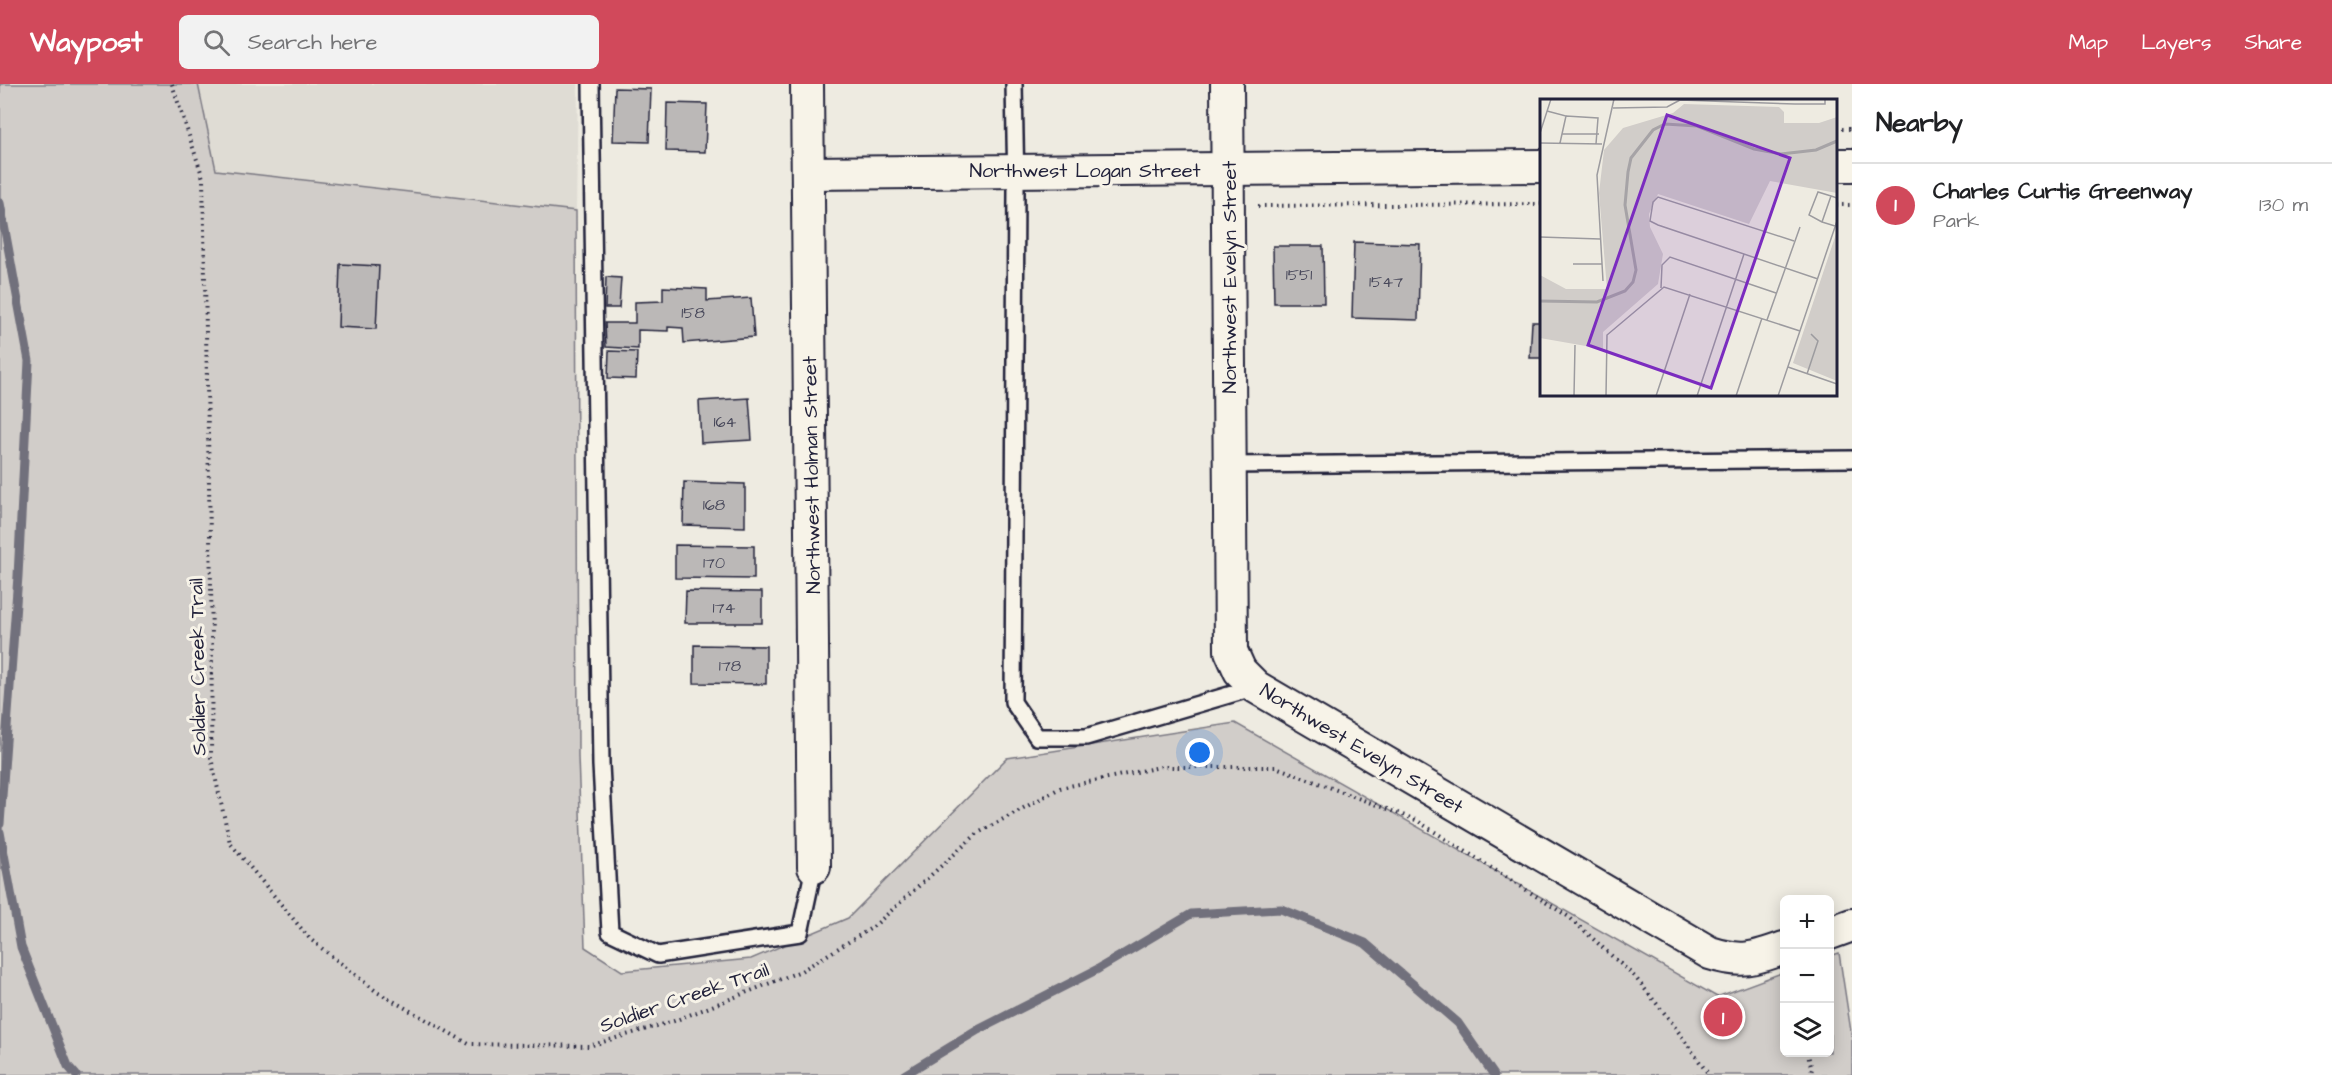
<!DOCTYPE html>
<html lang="en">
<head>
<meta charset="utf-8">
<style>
  :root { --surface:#fff; --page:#f2f2f2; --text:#202124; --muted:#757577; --line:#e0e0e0; --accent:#d1495b }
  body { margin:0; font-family:"Architects Daughter",sans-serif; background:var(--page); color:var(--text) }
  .controls { position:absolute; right:18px; bottom:18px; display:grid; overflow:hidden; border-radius:9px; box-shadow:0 3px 15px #0003 }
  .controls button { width:54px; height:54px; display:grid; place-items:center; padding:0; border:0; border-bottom:2px solid var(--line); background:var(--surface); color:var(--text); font:30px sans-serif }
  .you { position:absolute; left:1200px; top:669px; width:21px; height:21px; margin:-15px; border:4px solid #fff; border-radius:50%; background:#1a73e8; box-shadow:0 0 0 9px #1a73e833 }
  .badge { display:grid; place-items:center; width:39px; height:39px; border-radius:50%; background:var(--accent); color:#fff; font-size:20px; font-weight:700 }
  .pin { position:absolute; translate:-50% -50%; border:3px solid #fff; box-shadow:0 2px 6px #0006 }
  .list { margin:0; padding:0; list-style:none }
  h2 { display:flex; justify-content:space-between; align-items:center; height:78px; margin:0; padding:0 24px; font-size:26px }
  h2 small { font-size:20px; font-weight:400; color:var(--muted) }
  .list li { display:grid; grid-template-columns:39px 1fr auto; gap:18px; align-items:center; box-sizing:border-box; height:84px; padding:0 24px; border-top:2px solid var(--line) }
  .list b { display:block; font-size:22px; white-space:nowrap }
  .list p { margin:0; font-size:20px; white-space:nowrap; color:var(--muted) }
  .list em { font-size:20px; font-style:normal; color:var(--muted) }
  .icon { flex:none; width:33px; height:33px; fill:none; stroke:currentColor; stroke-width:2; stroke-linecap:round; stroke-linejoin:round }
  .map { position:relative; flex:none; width:1852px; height:991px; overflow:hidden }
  header { display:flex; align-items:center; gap:36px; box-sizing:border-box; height:84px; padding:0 30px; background:var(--accent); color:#fff }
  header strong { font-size:28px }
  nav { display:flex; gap:33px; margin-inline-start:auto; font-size:21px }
  .search { width:420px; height:54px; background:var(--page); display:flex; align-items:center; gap:15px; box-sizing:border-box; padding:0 21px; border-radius:9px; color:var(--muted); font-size:22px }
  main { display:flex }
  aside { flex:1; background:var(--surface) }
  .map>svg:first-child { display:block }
  .built { fill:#dfdcd4 }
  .green { fill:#d1cdc9; stroke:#7a7882; stroke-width:1.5 }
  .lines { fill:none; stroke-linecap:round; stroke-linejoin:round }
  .stream { stroke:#716f7b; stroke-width:9 }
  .building { fill:#bbb8b7; stroke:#22223b; stroke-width:1.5 }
  .lane-casing { stroke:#22223b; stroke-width:20 }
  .street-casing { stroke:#22223b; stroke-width:36 }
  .path { stroke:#22223b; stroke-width:4; stroke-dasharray:1.5 4.5; stroke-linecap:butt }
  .lane { stroke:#f7f3e8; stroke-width:15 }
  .street { stroke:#f7f3e8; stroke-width:32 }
  .labels { text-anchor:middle; stroke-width:6; stroke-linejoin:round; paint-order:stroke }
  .number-label { font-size:16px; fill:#48485a }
  .street-label { font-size:20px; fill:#22223b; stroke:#f7f3e8 }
  .inset-river { fill:none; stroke:#a6a3a6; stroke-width:3 }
  .inset-road { fill:none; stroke:#9c9b9f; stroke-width:1.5 }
  .view { fill:#7b2cbf; fill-opacity:0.15; stroke:#7b2cbf; stroke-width:3 }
  .inset-edge { fill:none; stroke:#22223b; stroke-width:3 }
</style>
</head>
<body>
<header>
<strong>Waypost</strong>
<div class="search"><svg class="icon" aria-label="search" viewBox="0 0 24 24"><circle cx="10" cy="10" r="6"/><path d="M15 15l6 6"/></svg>Search here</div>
<nav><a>Map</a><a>Layers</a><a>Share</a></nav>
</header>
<main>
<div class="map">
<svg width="1852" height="991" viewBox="0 0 1852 991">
  <rect width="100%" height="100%" fill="#eeebe1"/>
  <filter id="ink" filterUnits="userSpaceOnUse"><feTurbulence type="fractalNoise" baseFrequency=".0167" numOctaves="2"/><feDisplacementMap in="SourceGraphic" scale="12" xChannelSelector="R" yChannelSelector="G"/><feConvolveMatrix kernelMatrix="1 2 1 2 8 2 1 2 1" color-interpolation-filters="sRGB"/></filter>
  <g filter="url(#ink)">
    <!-- built -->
    <path class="built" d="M198,0H578L576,127L216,86Z"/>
    <!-- green -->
    <path class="green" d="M0,0H198L216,86L576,127L578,673L585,863L622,887L751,875L848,834L1007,674L1235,639L1717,913L1784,888V968H1830V872L1839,869L1852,954V991H0Z"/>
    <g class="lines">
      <!-- stream -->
      <g class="stream">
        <path d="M0,119L29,277L18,492L0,740"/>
        <path d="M0,748L21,863L68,982L76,991"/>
        <path d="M904,991L978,946L1098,885L1191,830L1281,825L1365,859L1458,939L1494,991"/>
      </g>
    </g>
    <!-- building -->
    <g class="building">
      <path d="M615,4L651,5L649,58L613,57Z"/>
      <path d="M667,19L707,20L705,68L666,67Z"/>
      <path d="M1354,158L1420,160L1418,236L1352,234Z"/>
      <path d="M1273,162H1323L1324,219H1274Z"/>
      <path d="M340,180L379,182L376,245L338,243Z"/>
      <path d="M606,193L621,194L619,224H605Z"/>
      <path d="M663,203L707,205V217L751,214L754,253L684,259L683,244L668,243V247L638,246V265L606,263L605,239H635V218L663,217Z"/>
      <path d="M1532,238H1542V274H1530Z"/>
      <path d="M609,267L637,268L636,295L608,294Z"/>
      <path d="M749,314L752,356L701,359L699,317Z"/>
      <path d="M684,398L745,400V443L683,441Z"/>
      <path d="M675,461L754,462V495L675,494Z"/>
      <path d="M686,507L762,508V539H685Z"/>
      <path d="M694,561L766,562V600L694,599Z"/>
    </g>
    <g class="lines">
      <!-- lane casing -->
      <g class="lane-casing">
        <g id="lane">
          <path d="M591,0L601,681L610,848L658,871L800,849L814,783"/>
          <path d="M1014,0L1016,104L1013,618L1037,653H1086L1256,603"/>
          <path d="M1231,381L1852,375"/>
        </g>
      </g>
      <!-- street casing -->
      <g class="street-casing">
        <g id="street">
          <path d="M807,0L814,783"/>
          <path d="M1227,0L1231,567L1240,587L1256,603L1710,869C1741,879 1754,875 1784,864"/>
          <path d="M1836,81H1852"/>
          <path d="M808,89L1542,82"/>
          <path d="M1830,849L1852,841"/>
        </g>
      </g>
      <!-- path -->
      <g class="path">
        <path d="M172,0L203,94L212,554L211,674L230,759L310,855L377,908L469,960L589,962L674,937L801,887L873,843L978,749L1060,704L1160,683H1276L1416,736L1569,833L1635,893L1670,936L1709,991"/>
        <path d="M1836,45H1852"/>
        <path d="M1836,121H1852"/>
        <path d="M1258,122L1542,120"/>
        <path d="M1807,968L1812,985L1810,991"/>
      </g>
      <!-- lane -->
      <use href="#lane" class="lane"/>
      <!-- street -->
      <use href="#street" class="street"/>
    </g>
  </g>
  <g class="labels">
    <!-- number labels -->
    <g class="number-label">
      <text x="1299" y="196">1551</text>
      <text x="1386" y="203">1547</text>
      <text x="693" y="234">158</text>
      <text x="725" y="343">164</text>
      <text x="714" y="426">168</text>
      <text x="714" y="484">170</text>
      <text x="724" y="529">174</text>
      <text x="730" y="587">178</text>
    </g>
    <!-- street labels -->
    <g class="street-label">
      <text x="1085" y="93">Northwest Logan Street</text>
      <text transform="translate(1229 193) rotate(-90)" y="7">Northwest Evelyn Street</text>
      <text transform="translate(811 391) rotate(-91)" y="7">Northwest Holman Street</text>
      <text transform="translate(197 583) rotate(-91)" y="7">Soldier Creek Trail</text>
      <text transform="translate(1362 664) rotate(31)" y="7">Northwest Evelyn Street</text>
      <text transform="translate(684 913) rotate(-19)" y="7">Soldier Creek Trail</text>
    </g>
  </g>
  <!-- overview -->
  <g transform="translate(1540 15)">
    <rect width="297" height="297" fill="#eeebe1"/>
    <path d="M144,5L239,8L244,13V24H279L297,18V94L230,82L209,125L118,95L109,115L110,128L123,155L118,185L63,233V250L0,239V176L26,190H67L59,94L64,51L83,29L133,14ZM297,132V282L253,264Z" fill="#d1cdc9"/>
    <path class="inset-river" d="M0,202L57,203L85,192L93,183L96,171L85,106L88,73L91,59L113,31L125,25L157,27L214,50L241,55L276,51L297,42"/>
    <path class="inset-road" d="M140,1L255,5H285V0M73,9L127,8L140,1M7,12L26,17L20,44M26,17L58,19L56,45M0,34L11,0M22,35H59M0,44L62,45M282,123L269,116L278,93L291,97M295,127L282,123L291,97L297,99M0,138L60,140M254,142L118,98L113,103L110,122L118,126L278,180M33,165H62M63,182L57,76L74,0M121,189L122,166L130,158L236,194M227,221L260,128M248,268L297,285M267,275L278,242L271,235M34,297L35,246M66,297L67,236L124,188L260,232M116,297L150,195M157,297L204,155M196,297L222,219M238,297L297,122"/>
    <path class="view" d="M127,16L250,59L171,289L48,246Z"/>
    <rect width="297" height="297" class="inset-edge"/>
  </g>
</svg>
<div class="controls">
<button>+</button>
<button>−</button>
<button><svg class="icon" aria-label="layers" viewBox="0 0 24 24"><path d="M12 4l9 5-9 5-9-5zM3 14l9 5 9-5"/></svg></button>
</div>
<div class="you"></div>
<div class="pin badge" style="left:1723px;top:933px">1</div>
</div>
<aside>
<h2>Nearby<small></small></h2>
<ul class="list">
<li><span class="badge">1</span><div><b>Charles Curtis Greenway</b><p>Park</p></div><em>130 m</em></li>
</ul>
</aside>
</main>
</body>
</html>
